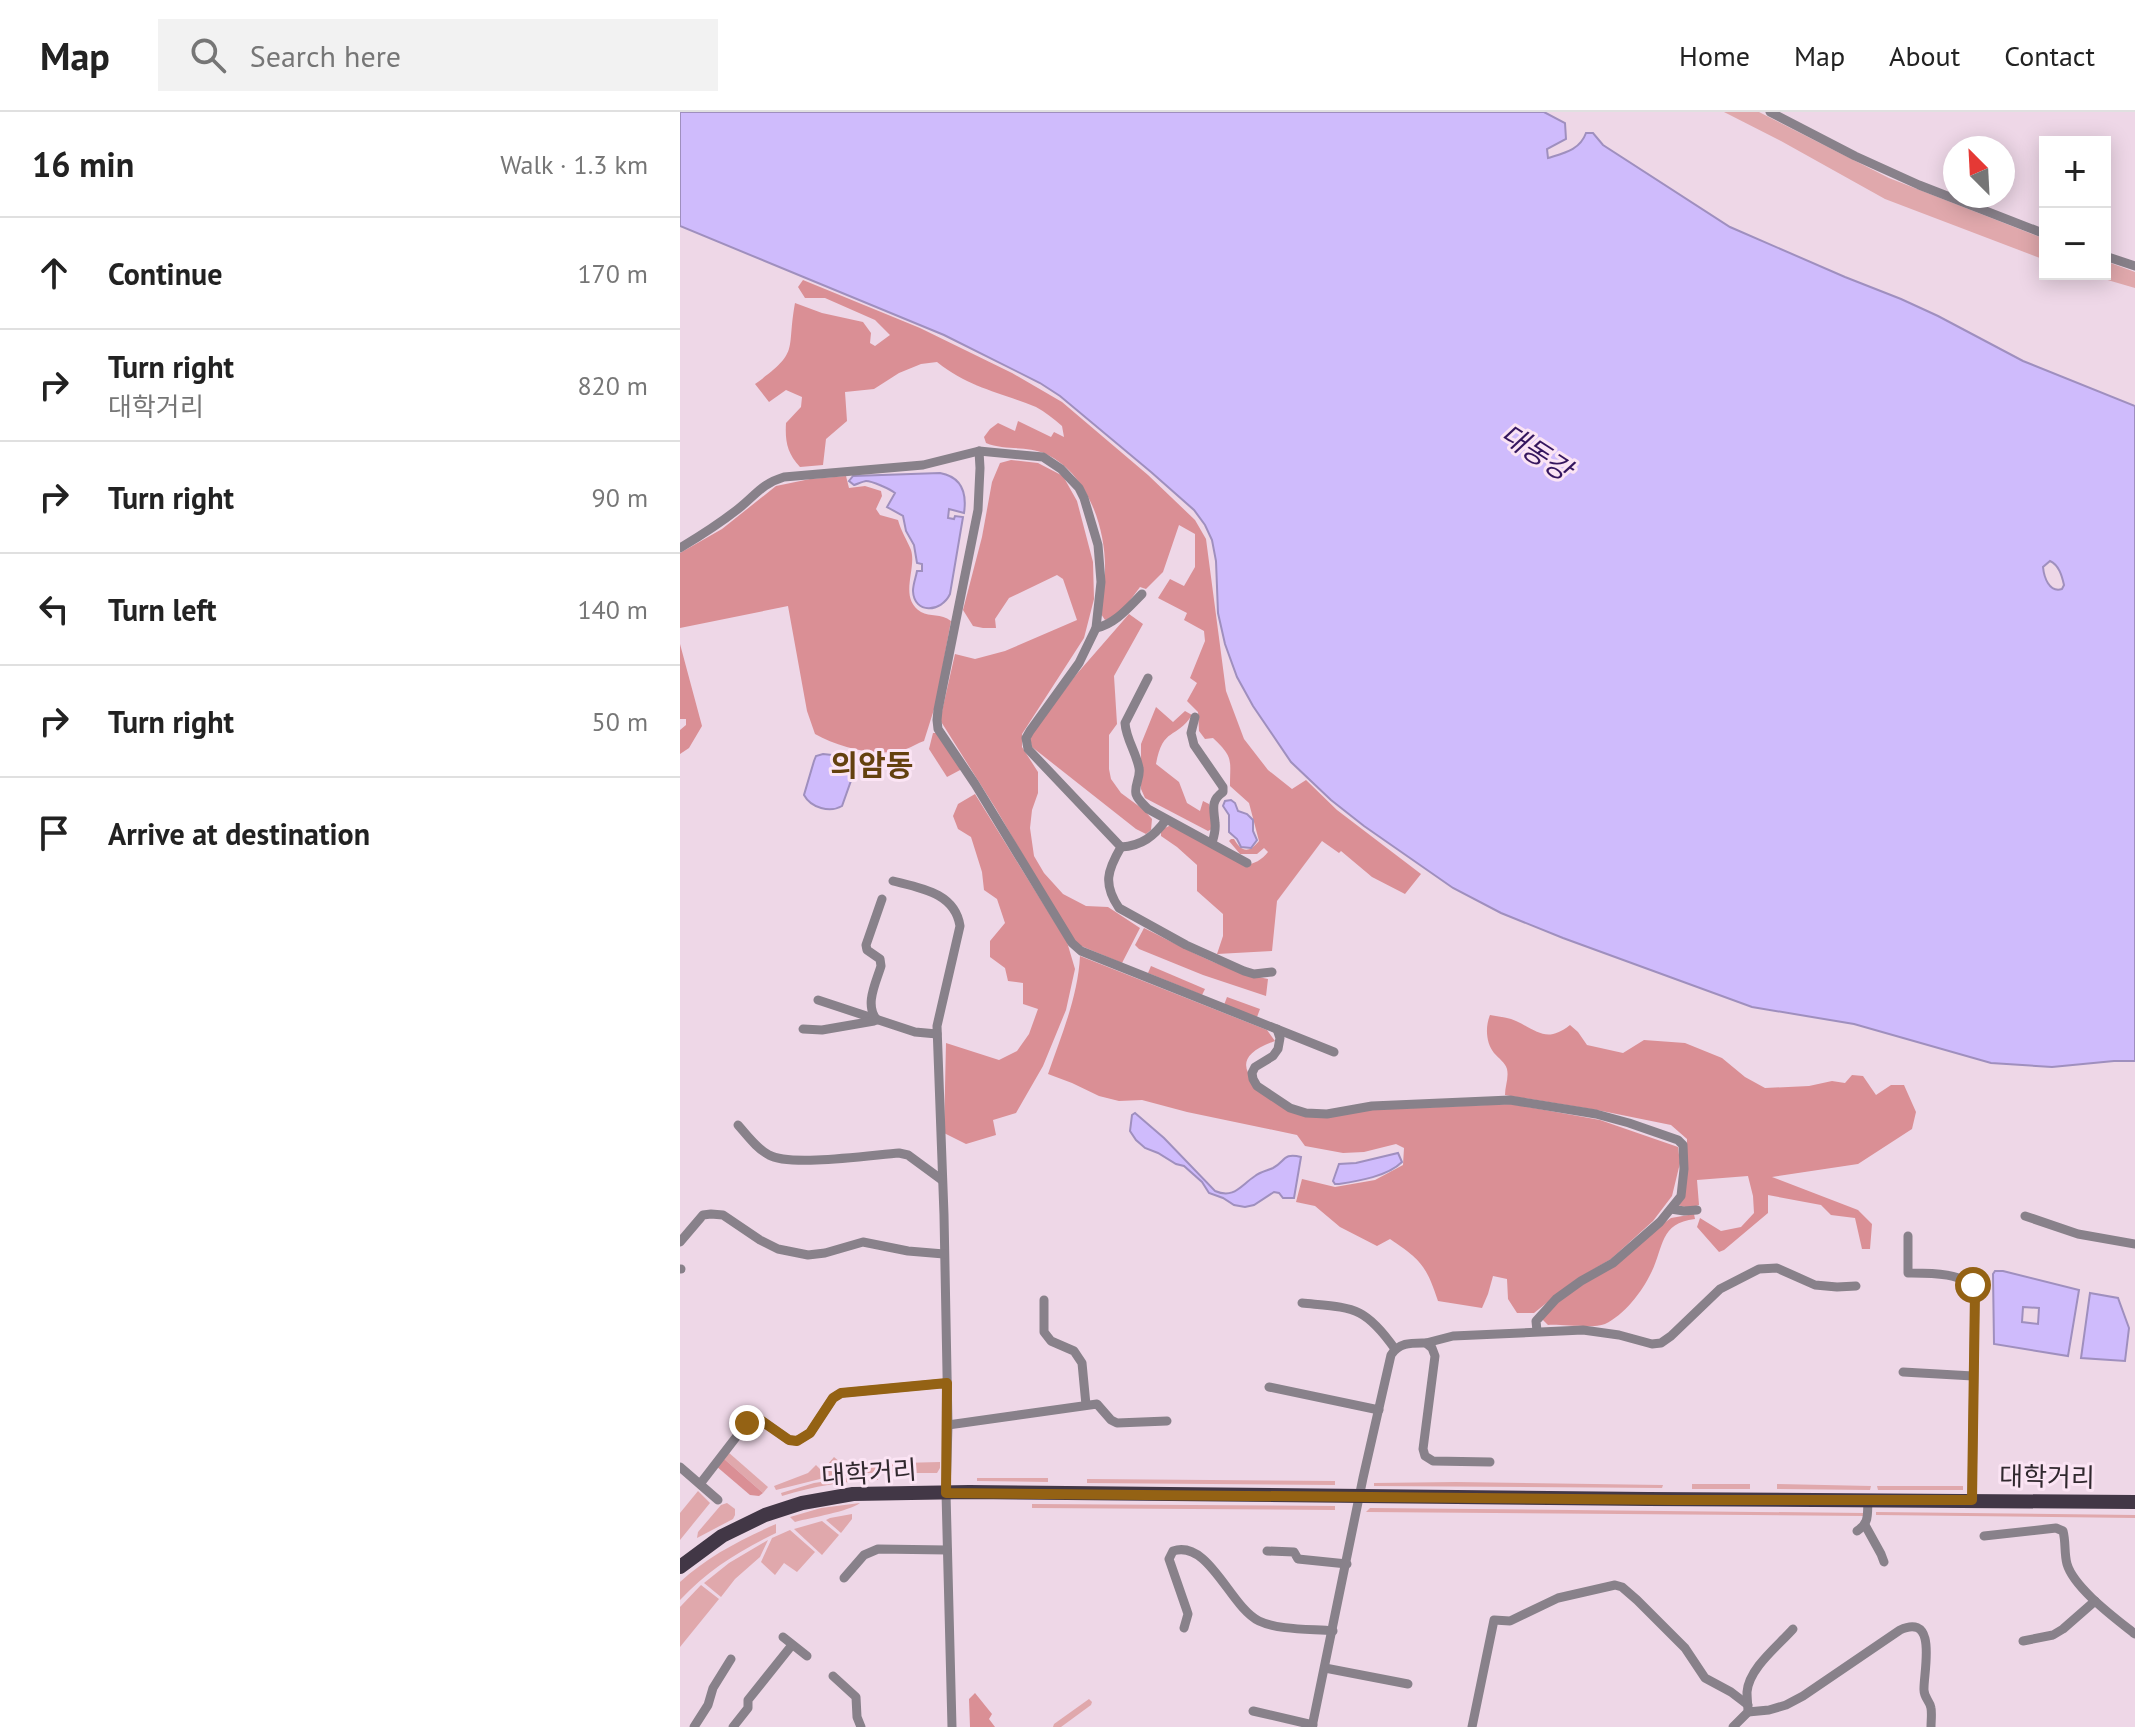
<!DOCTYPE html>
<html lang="en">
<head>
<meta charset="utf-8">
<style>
  :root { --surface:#fff; --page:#f2f2f2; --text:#222; --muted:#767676; --line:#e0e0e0 }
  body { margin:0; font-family:"PT Sans","Noto Sans KR",sans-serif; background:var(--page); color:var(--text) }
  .controls { position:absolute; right:24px; top:24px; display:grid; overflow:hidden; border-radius:0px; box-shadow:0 4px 20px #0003 }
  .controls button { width:72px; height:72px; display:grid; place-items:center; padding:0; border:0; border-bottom:2px solid var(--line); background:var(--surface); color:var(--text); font:40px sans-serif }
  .compass { position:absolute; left:1263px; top:24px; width:72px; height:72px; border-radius:50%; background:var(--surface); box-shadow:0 4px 20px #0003; rotate:336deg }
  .stop { position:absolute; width:24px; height:24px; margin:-18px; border:6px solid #946214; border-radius:50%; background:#fff }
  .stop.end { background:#946214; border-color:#fff; box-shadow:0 2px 8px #0008 }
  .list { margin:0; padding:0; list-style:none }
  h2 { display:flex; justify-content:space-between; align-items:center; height:104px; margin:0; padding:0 32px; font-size:34px }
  h2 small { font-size:26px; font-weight:400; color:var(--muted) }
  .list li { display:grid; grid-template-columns:52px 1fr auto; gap:24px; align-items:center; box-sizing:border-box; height:112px; padding:0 32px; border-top:2px solid var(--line) }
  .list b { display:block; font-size:30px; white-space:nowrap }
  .list p { margin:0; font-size:26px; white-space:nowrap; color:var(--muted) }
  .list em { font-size:26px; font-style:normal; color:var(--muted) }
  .icon { flex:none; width:44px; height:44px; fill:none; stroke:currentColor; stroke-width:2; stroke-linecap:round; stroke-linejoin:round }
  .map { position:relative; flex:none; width:1455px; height:1615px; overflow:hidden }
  header { display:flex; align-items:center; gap:48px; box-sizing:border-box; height:112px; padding:0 40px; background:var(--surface); border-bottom:2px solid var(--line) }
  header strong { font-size:38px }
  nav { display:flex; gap:44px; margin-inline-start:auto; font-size:28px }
  .search { width:560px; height:72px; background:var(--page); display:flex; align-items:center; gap:20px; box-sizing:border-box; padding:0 28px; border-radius:0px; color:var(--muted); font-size:30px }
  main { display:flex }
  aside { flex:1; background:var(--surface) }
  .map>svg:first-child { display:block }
  .green { fill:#e0a8ac }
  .forest { fill:#da8f95 }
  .water { fill:#cfbbfc; stroke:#9f8fbe; stroke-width:2; fill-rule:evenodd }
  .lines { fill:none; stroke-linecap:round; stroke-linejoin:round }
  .street { stroke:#88818a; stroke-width:9 }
  .primary { stroke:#423746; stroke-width:14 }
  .route { stroke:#946214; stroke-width:10 }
  .labels { text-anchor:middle; stroke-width:6; stroke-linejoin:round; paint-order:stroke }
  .street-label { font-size:26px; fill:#30282e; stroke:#fbe4f4 }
  .water-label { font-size:28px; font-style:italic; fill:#35165e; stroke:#fbe4f4 }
  .quarter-label { font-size:30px; font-weight:bold; fill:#64410e; stroke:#fbe4f4 }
</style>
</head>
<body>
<header>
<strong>Map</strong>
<div class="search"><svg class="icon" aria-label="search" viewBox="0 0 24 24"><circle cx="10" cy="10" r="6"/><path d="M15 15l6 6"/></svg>Search here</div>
<nav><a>Home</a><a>Map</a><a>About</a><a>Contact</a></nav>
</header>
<main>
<aside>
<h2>16 min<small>Walk · 1.3 km</small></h2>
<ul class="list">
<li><svg class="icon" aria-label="ahead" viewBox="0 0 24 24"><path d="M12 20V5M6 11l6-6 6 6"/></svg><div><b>Continue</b></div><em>170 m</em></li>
<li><svg class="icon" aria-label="right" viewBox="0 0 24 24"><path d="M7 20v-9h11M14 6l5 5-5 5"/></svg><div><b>Turn right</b><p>대학거리</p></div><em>820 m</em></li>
<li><svg class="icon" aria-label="right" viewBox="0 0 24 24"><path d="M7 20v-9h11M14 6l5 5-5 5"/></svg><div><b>Turn right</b></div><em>90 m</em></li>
<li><svg class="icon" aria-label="left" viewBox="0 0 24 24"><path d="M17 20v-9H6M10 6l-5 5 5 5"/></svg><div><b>Turn left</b></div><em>140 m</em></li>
<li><svg class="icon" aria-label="right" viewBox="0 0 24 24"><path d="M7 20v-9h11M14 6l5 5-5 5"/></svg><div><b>Turn right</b></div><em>50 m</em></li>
<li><svg class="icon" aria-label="arrive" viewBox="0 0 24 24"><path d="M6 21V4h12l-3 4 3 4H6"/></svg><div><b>Arrive at destination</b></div></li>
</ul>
</aside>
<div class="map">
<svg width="1455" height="1615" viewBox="0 0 1455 1615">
  <rect width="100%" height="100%" fill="#eed7e7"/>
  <!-- green -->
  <g class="green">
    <path d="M1044,0H1079L1209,66L1365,127V148L1205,87L1101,29Z"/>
    <path d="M1425,149L1455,160V176L1407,162H1425Z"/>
    <path d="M48,1340L88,1375L83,1381L43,1346Z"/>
    <path d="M154,1345L162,1352L179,1351V1362L140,1367L96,1378L94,1374L128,1361L136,1353L142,1359Z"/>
    <path d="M260,1350V1356L257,1361H183L182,1352Z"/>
    <path d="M175,1365H198V1368C165,1369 134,1374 102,1384L101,1381L134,1371Z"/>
    <path d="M297,1366H368V1370L297,1369Z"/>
    <path d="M407,1367L655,1369V1373L407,1371Z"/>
    <path d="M776,1370L983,1373L982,1376L694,1374V1371Z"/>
    <rect x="1012" y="1372" width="58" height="5"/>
    <path d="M1097,1372L1191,1374L1190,1378L1097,1377Z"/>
    <path d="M1197,1374H1283V1378H1198Z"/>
    <path d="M18,1379L30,1391L0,1428V1401Z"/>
    <path d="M47,1391L55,1397V1403L53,1407L17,1426L18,1420L41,1393Z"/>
    <path d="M180,1391C167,1400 133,1405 115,1410L110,1405L141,1396Z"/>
    <path d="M352,1392L655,1394V1398L352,1396Z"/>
    <path d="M690,1396L1185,1401V1404L686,1400Z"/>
    <path d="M1196,1400L1455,1403V1406L1196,1403Z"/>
    <path d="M172,1402V1407L161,1421L146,1408L150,1406Z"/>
    <path d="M142,1409L159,1423L142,1443L114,1417Z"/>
    <path d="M96,1412V1421C59,1439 28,1458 0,1488V1470C28,1444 62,1427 96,1412Z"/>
    <path d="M110,1418L135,1440L117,1460L104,1451L95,1463L81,1450L92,1426Z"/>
    <path d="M88,1428L80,1445L55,1467L41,1485L24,1471L49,1451Z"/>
    <path d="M21,1473L39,1487L0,1535V1495Z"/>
    <path d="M409,1587L412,1590L411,1593L381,1615H373L374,1612Z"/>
  </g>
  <!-- forest -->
  <g class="forest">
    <path d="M123,168L240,216L332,261L382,290L468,363L515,408L526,427L546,579L564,627L588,658L612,677L626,668L657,698L741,762L725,782L692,765L661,739L659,741L642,729L597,789L592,839L537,842L543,824V802L517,779V753L497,735L481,724V718L491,713L565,753C574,752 582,748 588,740L584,736L577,742H560L549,729L551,727H554C562,741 569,741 579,729L569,691L550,674C550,647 554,646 533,626L525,627L519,619L518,600L507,589L517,571L510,566L525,529L524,519L504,508L507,501L478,486L490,467L504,474L515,455V422L499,413L483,460L466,477L460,475C450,488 441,503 425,508L421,502C422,488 425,473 425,459C426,416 408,362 366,342C347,333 325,339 306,331L304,325L310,317L318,311L335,319L338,309L371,325L374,320L384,325L382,314C374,307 365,300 356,295C319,280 290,276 257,250L241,252L219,261L194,277L165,280L167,309L146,327L143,353L120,355C107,341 105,329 106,311L121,295L122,285L106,278L89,290L75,272C121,239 106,240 115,191L142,201L183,210L191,221L190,231L195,234L210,223L195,208L145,186H125L118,175Z"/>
    <path d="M331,348L358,351L383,364L397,389L413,450L414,487L404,526L342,622V635L358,660V681L352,698L350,716L354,744L364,761L383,782L406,794L428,795L460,816L442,851L394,831L316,697L260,608L275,542L295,547L325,539L397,508L383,467L377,463L329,486L315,507L316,516H303L293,514L283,498L302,425L312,370L320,351Z"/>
    <path d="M166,364L169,376L185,374L201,379L202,384L196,397L200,403L218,408C221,419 227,428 231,438C237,457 218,486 241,500C250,505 261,501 271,509L256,591L244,629C238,631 232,635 226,637C198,646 160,636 135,622L127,599L108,494L0,516V441L42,417L96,374L130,367Z"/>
    <path d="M449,502L463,512L434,564L437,612L429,623V657L431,667L441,681L464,698L472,707L471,718L466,722L456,717L352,635L350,627L353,620L395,564Z"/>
    <path d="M0,532L22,614L9,636L0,642V618L6,613V607H0Z"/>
    <path d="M476,595L493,610L505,599L512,603C496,628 483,614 476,652L499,670L507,691L520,699L523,689L529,692L533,709L532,717L528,719L465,686L461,677V632Z"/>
    <path d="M253,621H257L282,657L267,665L249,637Z"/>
    <path d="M295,682L387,830L395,857L386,898L363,954L336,1001L313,1008L316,1023L286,1032L264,1021L266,931L319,948L337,939L349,922L358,897L343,892V871L328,869L325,856L310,845V829L325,811L317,787L304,778L302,760L291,725L278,717L273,704L278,692Z"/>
    <path d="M464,816C504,836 544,859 588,867L586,884L523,863L459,837L455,833Z"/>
    <path d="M400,844L587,918L595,929C533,951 586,979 613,1001L831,992L920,1008L998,1035L1000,1051L992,1084L973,1109L931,1147L894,1169L854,1201H837L828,1187L827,1167L813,1164L808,1182L802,1196L758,1189C746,1153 741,1148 710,1127L697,1134L660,1115L635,1094L616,1090L622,1067L655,1075L695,1068L723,1053L724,1036L716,1032L684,1040L663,1041L625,1034L617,1023L507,1000L462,988L439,989L419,984L392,971L368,962C381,924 398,885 400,844Z"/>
    <path d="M471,854L525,877L522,883L468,861Z"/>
    <path d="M547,885L580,897L577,905L544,893Z"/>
    <path d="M810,903C819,905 828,905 836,909C859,920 867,931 890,913L898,920L907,933L943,941L964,928L1005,931L1042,946L1065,965L1085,976L1129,974L1152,969L1165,971L1172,963L1183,964L1196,983L1211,973H1224L1236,1000L1232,1017L1178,1052L1092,1065L1178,1098L1192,1112L1190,1137H1182L1175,1106L1151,1103L1141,1093L1088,1083V1101L1044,1138L1039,1140L1017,1115L1020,1106L1041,1119L1061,1115L1074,1101L1073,1084L1068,1064L1017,1068L1019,1093L1010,1096L997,1093L1007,1056V1027L991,1013L917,998L825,983C825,974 829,966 827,957C825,950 819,947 814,941C806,931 805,915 810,903Z"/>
    <path d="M1014,1102L1015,1107C979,1111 984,1136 971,1161C962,1180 944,1203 925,1212C913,1217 882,1212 868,1213L861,1206L877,1188L991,1106Z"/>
    <path d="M43,1346L83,1381L79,1384L70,1383L36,1354Z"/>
    <path d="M295,1581L312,1602L309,1607L315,1615H290L289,1587Z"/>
  </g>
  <!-- water -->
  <g class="water">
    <path d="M0,0H864L885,11L886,27L867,37L868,46C884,41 900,38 906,21H913L923,33L1050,115L1165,165L1221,187L1258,204L1343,249L1455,294V949H1434L1372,955L1311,951L1174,912L1072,895L883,826L821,801L773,776L684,714L651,688L611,650L573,594L557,565L545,532L538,501L536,449L532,428L525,413L514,398L471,360L380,284L360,271L264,223L0,114ZM1370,449C1379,453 1382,464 1384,473L1382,477C1369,481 1364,465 1363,455Z"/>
    <path d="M260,361C282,365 287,381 284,401L269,397L268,406L274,407L275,404L283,405L270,482C261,501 234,502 233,479C233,472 236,465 237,459H242V452L237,451L234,433L226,419L223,404L207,395L215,381C210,377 192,369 186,369C184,369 175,373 174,373L169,369L173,364Z"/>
    <path d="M143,642L152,643L173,653V663L162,694C150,701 131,696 124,683L134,649L136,644Z"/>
    <path d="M551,688L555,691L558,699L567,702L573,708V719L577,728L571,736L561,735L557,727L549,720V703L543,694L545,689Z"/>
    <path d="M455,1001L484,1026L535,1079C554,1087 560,1074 575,1064C580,1060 586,1059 593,1056C605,1050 603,1040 621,1045L614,1086H603L599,1081L594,1080L574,1093L565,1095L554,1093L543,1086L529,1081L522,1070L504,1054L496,1052L478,1041L465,1036L456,1028L450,1019L452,1003Z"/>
    <path d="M718,1041L722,1050C708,1064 679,1069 659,1072H655L653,1069L659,1052L676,1051Z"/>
    <path d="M1315,1159H1323L1399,1178L1388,1244L1314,1232L1313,1162ZM1343,1195L1359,1196L1358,1212L1342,1210Z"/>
    <path d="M1410,1181L1438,1186L1449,1216L1445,1249L1401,1246Z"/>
  </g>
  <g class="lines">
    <!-- street -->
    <g class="street">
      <path d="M1090,0L1175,44L1239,73L1365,122"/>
      <path d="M1425,144L1455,154"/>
      <path d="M299,339L300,356L298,398L258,598L257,608L258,617L295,672L392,831L401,839L654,940"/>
      <path d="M0,436C20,424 39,412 58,397C76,383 81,372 104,365L243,353L299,339L363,345L381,357L399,376L404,386L418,433L421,470L416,516L399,551L350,619L346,626L348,637L441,735C427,759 423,772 439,796L506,833L564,859L574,862L592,860"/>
      <path d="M416,516C435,512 448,496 462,482"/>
      <path d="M468,566L445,611C446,627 456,640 459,656C461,665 454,673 456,682C458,688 463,692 468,697L567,751"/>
      <path d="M515,605L511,621L514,633L543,675V680C530,689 534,697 535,711C536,718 534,724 532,731"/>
      <path d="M441,735C462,734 474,724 486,708"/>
      <path d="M213,769C241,776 275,781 280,814L257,914L264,1103L268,1313L266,1381L272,1615"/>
      <path d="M138,888L235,920L257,922"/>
      <path d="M197,908C184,893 196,871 201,854L200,847L187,838L186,833L202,787"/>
      <path d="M123,917L142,918L194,909"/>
      <path d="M597,917L600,926L598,937L593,944L575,955L572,961L573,967L577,974L610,996L626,1001L647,1002L692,994L830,988L916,1002L949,1011L998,1028L1003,1033L1004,1057L1001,1084L980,1110L933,1151L901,1169L876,1187L856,1209L857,1219"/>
      <path d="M58,1013C67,1023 77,1037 89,1043C110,1055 192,1043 219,1041L228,1043L262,1068"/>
      <path d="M991,1097L1004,1099L1017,1098"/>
      <path d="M1345,1104L1398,1122L1455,1132"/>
      <path d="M1228,1124V1161C1246,1161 1287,1160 1295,1179L1292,1388"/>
      <path d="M0,1130L23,1103L31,1102L43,1103L80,1128L98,1137L128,1143L145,1141L183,1130L228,1139L264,1142"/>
      <path d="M0,1157H1"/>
      <path d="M364,1188V1220L371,1229L394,1239L402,1251L406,1293"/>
      <path d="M622,1191C673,1196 684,1193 715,1237"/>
      <path d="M746,1231L773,1224L903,1218L939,1223L972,1232L981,1231L991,1224L1040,1177L1079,1157L1097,1156L1135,1173L1157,1175L1176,1174"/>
      <path d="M1223,1260L1293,1264"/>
      <path d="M589,1275L699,1298"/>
      <path d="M268,1313L417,1292L431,1308L437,1311L487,1309"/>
      <path d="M0,1355L38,1388"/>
      <path d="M20,1372L67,1311L74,1306L79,1307L109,1328L117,1329L130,1321L153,1286L161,1281L267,1271"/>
      <path d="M1185,1413L1201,1442L1204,1450"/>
      <path d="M1177,1419C1190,1410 1187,1403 1188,1388"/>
      <path d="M1304,1424L1376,1416L1383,1419C1386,1430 1384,1441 1387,1452C1394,1476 1435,1506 1455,1522"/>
      <path d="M587,1439L614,1440L618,1447L667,1452"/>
      <path d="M164,1466L184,1443L198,1437L267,1438"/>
      <path d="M504,1516L508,1502L506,1496L489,1447L493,1439C529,1427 550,1495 579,1509C598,1518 631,1517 653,1519"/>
      <path d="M103,1525L127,1544"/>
      <path d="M1343,1529L1373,1523L1383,1517L1415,1489"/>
      <path d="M645,1556L728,1572"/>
      <path d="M153,1564L176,1585L177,1605L181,1615"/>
      <path d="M573,1599L633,1613"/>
      <path d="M1068,1600L1089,1598L1106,1593L1123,1584L1220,1518C1259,1500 1243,1562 1244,1578C1244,1586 1250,1589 1251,1596C1252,1602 1251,1609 1251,1615"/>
      <path d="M14,1615L28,1593L33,1576L51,1547"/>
      <path d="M53,1615L68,1596V1588L112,1533"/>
      <path d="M632,1615L683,1366L711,1243C719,1230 732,1231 746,1231L752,1236L755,1244L743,1337L745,1344L753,1349L810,1350"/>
      <path d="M792,1615L814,1508L830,1509L878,1486L935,1473L942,1475L957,1488L1005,1536L1025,1566L1051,1580L1068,1593"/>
      <path d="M1053,1615L1068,1600C1068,1594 1067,1587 1067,1580C1069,1556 1098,1534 1113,1517"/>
    </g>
    <!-- primary -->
    <path class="primary" d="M0,1455L42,1424L85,1403L122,1391L173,1382L289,1380L968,1387L1455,1390"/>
  </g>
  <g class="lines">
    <!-- route -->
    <path class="route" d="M67,1311L74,1306L79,1307L109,1328L117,1329L130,1321L153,1286L161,1281L267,1271L266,1381L992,1388H1292L1295,1179L1293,1173"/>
  </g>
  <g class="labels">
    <!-- street labels -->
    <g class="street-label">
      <text transform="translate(189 1361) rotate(-4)" y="9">대학거리</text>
      <text transform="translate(1367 1365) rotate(1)" y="9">대학거리</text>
    </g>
    <!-- water labels -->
    <g class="water-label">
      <text transform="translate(856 340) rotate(33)" y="10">대동강</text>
    </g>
    <!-- quarter labels -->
    <g class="quarter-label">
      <text x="192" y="664">의암동</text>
    </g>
  </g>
</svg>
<div class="controls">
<button>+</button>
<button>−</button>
</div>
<svg class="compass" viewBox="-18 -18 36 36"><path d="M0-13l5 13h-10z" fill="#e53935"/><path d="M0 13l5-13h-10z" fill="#767676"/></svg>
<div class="stop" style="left:1293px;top:1173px"></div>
<div class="stop end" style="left:67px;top:1311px"></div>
</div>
</main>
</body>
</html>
